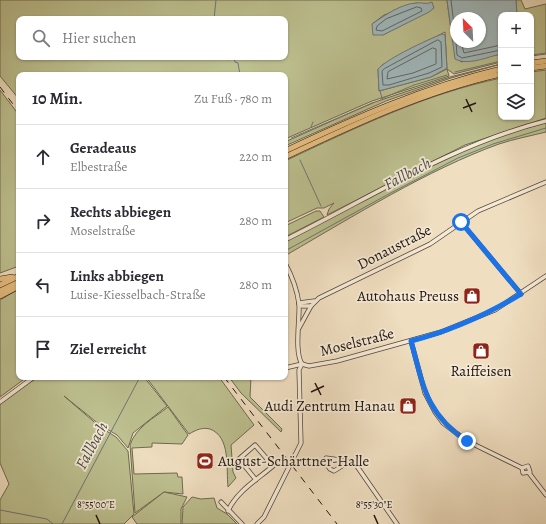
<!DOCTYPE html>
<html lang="de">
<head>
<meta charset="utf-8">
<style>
  :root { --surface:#fff; --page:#f7f7f7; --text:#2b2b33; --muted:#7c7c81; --line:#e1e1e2 }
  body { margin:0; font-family:Alegreya,serif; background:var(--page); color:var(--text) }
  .controls { position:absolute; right:12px; top:12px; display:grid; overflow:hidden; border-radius:8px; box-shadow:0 1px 3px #0004 }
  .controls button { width:36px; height:36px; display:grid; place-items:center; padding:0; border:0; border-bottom:1px solid var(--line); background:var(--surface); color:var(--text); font:20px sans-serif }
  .compass { position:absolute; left:450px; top:12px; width:36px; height:36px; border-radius:50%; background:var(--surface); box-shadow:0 1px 3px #0004; rotate:336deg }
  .stop { position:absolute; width:12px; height:12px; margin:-9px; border:3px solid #1a73e8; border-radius:50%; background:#fff }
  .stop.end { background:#1a73e8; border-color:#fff; box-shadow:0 1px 4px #0008 }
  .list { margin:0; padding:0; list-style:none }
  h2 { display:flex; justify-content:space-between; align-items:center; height:52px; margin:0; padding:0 16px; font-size:17px }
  h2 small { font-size:13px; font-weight:400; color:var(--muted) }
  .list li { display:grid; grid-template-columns:26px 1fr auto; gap:12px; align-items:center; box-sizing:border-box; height:64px; padding:0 16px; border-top:1px solid var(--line) }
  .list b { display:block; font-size:15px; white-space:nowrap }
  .list p { margin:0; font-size:13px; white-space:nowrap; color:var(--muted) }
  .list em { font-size:13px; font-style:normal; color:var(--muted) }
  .icon { flex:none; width:22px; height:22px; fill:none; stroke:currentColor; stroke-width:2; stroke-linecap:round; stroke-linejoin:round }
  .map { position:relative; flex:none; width:546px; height:524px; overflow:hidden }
  .search { position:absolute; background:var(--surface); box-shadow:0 1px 3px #0004; left:16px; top:16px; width:272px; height:44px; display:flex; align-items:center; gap:10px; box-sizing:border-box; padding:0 14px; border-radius:8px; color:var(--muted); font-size:15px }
  .panel { position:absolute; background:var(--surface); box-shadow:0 1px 3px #0004; left:16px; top:72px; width:272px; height:308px; border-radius:8px }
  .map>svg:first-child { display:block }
  .green { fill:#bdc090; stroke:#6e6a50; fill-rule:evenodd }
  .water { fill:#a0b9be; stroke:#6d7778; fill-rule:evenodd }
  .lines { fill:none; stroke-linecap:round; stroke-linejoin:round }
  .shore { stroke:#606666; stroke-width:1 }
  .stream { stroke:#6d7778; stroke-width:1 }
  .minor-casing { stroke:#54463b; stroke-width:5 }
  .highway-casing { stroke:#20140f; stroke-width:6 }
  .minor { stroke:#f5ead6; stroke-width:3.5 }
  .highway { stroke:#e8bf80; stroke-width:5 }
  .rail { stroke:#20140f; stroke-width:1; stroke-dasharray:7 7; stroke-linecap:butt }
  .route { stroke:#1a73e8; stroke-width:5 }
  .ticks { fill:none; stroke:#20140f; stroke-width:1.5 }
  .labels { text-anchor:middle; stroke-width:3.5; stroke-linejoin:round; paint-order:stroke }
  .street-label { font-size:15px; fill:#20140f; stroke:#f5ead6 }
  .poi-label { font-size:15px; fill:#20140f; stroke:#f5ead6; text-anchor:end }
  .water-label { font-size:16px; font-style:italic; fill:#4d4e4c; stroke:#f5ead6 }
  .ticks-label { font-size:10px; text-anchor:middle; fill:#20140f; stroke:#f5ead6; stroke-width:3.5; stroke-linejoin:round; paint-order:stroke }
</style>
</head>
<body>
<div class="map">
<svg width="546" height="524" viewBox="0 0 546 524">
  <rect width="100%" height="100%" fill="#efdec0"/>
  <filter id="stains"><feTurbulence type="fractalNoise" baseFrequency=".005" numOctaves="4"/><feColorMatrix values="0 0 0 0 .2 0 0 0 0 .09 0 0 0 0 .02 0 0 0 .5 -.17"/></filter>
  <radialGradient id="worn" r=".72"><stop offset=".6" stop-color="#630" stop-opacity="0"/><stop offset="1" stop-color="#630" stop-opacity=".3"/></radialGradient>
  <!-- green -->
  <g class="green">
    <path d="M0,0H447L451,30L461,62L501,54V62L454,74L447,69L449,76L372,101L285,139V75H19V99L0,76ZM416,3L434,8L383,35L372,24L384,15ZM19,19H285V57H19ZM445,32L447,69L431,77L379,91L378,69L382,65Z"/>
    <path d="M516,0H521L525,9L546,4V54L531,56V15H517Z"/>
    <path d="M501,64L451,78L386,101L285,146V142L372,103L450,77Z"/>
    <path d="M546,70V118L465,145L327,215L329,209L334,203L324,208H317L285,223V161C355,128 425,94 501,78V117H531V72Z"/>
    <path d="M0,90L19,115V266L0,273Z"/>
    <path d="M546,122V132C530,136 514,139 499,144C427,170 354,216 288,254C284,249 284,245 288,240L445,158L490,139Z"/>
    <path d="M316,211H320L324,217L285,237V226Z"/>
    <path d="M19,289V377H27L0,397V300Z"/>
    <path d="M38,377H144L167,406L133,433L128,448L117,435L100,425L64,396L100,427L116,437L128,451L134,514L124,524H0V500L9,484L0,463V403Z"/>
    <path d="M146,377H219L254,425L231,445L233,472L236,478L228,487C226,468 231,437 210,429C202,427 196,430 189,434Z"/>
    <path d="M229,377H251L250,397L282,429L281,432L241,393Z"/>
    <path d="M168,407L188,435L182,444L152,443V447L132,448L134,474L177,473L178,477H182L183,494L164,492L135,513L130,445C136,427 154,418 168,407Z"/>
    <path d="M164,492L187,497L181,509V524H137L132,517Z"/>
    <path d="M192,497L201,499L214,498L217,508L227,514L237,524H182L183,507Z"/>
  </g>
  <!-- water -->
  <g class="water">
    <path d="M447,0H516L517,15H501V54C487,57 468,66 455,59ZM456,18H480V42H456Z"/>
    <path d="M432,2L434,8L429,12L383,35H373L372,24C385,15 401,4 416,3C423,2 425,5 432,2Z"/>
    <path d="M442,34L445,35L447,68L431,77L379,91L378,69C388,58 427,40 442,34Z"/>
  </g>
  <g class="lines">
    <!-- shore -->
    <g class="shore">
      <path d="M451,0L456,41"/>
      <path d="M417,7L421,8L422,11L382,31L376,30L377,26L386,19Z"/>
      <path d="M438,40L441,42L442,67L429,73L389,85H383L382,71L384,69Z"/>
      <path d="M456,42L457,55L462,58L501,50"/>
      <path d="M461,42L464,53L501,45"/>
      <path d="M433,48L436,49V64L413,73L387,79L388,72Z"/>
    </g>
    <!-- stream -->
    <g class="stream">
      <path d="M214,19L216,0"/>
      <path d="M532,55L546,53"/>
      <path d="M227,57L228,60L234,58L235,62L238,63L240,75"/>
      <path d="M455,72L501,61"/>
      <path d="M380,91L382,98"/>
      <path d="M381,99L414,85L447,75"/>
      <path d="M311,127L313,122"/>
      <path d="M285,131L287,134"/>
      <path d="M291,138L373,103"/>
      <path d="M285,140L288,139"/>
      <path d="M300,160L321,206"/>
      <path d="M285,251L385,196L458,158L493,144L546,128"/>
      <path d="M0,510L47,519L53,524"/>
      <path d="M62,524L140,377"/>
    </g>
    <!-- minor casing -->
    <g class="minor-casing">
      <g id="minor">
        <path d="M461,222L521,294"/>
        <path d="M285,240C372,197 451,145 546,121"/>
        <path d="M285,263C292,276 297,289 299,304C300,319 294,352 302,364"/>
        <path d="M299,303L314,301"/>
        <path d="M299,304L302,306H311"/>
        <path d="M299,328L311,306L319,298L430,244L478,211L546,182"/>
        <path d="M411,341L425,393L435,412L443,423L467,441L522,468L528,466L530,472L523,473L522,468"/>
        <path d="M285,368L302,364L309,366L337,361L441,332L495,310L546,276"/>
        <path d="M0,402L34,377"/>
        <path d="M350,461L334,471L330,469L325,462L326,458L354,462L397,524"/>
        <path d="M529,473L546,495"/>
        <path d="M221,502L242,524"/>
        <path d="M228,511C237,491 258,479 273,466L255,445L239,459L256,480"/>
        <path d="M257,524L264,517L301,443L299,370L302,364"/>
      </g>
    </g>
    <!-- highway casing -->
    <g class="highway-casing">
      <g id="highway">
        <path d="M531,63L546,61"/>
        <path d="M531,68L546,66"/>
        <path d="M285,151C355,118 425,87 501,69"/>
        <path d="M285,157C355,124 425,91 501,74"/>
        <path d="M0,279L12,277"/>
        <path d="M0,285L19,276"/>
        <path d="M0,291L19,282"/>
        <path d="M0,296L19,286"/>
      </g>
    </g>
    <!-- minor -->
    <use href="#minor" class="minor"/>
    <!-- highway -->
    <use href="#highway" class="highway"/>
    <!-- rail -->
    <g class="rail">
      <path d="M0,87L19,112"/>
      <path d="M224,377L337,524"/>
    </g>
  </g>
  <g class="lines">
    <!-- route -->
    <path class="route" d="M461,222L521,294C486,315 451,331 411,341C423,385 426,414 467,441"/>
  </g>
  <!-- ticks -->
  <path class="ticks" d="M466,99L472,112M463,108L476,103M315,383L321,395M311,392L324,386M96,515L100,524M374,515L378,524"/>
  <!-- icons -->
  <defs>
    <g id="shop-square" transform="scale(0.9)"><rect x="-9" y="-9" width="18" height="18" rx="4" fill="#8f2418" stroke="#f5ead6"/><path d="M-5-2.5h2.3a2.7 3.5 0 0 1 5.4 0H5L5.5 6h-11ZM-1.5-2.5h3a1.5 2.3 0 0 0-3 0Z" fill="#fff"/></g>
    <g id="stadium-square" transform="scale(0.9)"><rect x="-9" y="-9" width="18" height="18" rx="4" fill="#8f2418" stroke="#f5ead6"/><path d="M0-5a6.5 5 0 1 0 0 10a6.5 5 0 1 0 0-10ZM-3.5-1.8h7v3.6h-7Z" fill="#fff"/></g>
  </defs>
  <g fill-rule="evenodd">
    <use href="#shop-square" x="472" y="296"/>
    <use href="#shop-square" x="481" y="351"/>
    <use href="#shop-square" x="408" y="406"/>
    <use href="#stadium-square" x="205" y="461"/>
  </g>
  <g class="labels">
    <!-- street labels -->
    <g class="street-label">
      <text transform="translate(394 247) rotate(-27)" y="5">Donaustraße</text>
      <text transform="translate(357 342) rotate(-14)" y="5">Moselstraße</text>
    </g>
    <!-- poi labels -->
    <g class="poi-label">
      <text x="459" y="301">Autohaus Preuss</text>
      <text x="481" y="376" text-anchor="middle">Raiffeisen</text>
      <text x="395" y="411">Audi Zentrum Hanau</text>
      <text x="218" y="466" text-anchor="start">August-Schärttner-Halle</text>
    </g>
    <!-- water labels -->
    <g class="water-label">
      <text transform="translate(407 173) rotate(-28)" y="6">Fallbach</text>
      <text transform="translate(91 445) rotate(-62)" y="6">Fallbach</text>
    </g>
  </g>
  <g class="ticks-label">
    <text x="96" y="508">8°55'00"E</text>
    <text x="374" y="508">8°55'30"E</text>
  </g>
  <rect width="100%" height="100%" filter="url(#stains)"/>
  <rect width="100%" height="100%" fill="url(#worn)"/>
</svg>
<div class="controls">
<button>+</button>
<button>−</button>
<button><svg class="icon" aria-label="layers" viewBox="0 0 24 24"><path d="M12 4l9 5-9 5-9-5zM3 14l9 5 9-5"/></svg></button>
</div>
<svg class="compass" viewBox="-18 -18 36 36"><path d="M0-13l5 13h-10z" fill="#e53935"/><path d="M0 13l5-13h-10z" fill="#7c7c81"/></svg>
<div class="stop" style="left:461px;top:222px"></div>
<div class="stop end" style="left:467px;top:441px"></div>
<div class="search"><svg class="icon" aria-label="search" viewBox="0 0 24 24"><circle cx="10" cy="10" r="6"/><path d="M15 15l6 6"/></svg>Hier suchen</div>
<section class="panel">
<h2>10 Min.<small>Zu Fuß · 780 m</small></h2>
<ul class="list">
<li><svg class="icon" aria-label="ahead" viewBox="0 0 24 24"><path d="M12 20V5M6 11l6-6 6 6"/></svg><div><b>Geradeaus</b><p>Elbestraße</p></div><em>220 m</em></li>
<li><svg class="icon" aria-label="right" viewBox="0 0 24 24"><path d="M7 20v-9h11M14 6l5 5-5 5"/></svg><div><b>Rechts abbiegen</b><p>Moselstraße</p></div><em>280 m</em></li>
<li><svg class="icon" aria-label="left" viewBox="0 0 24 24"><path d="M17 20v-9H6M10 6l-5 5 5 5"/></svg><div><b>Links abbiegen</b><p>Luise-Kiesselbach-Straße</p></div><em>280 m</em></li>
<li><svg class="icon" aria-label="arrive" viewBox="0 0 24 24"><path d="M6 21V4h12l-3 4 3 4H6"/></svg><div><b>Ziel erreicht</b></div></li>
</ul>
</section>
</div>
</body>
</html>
